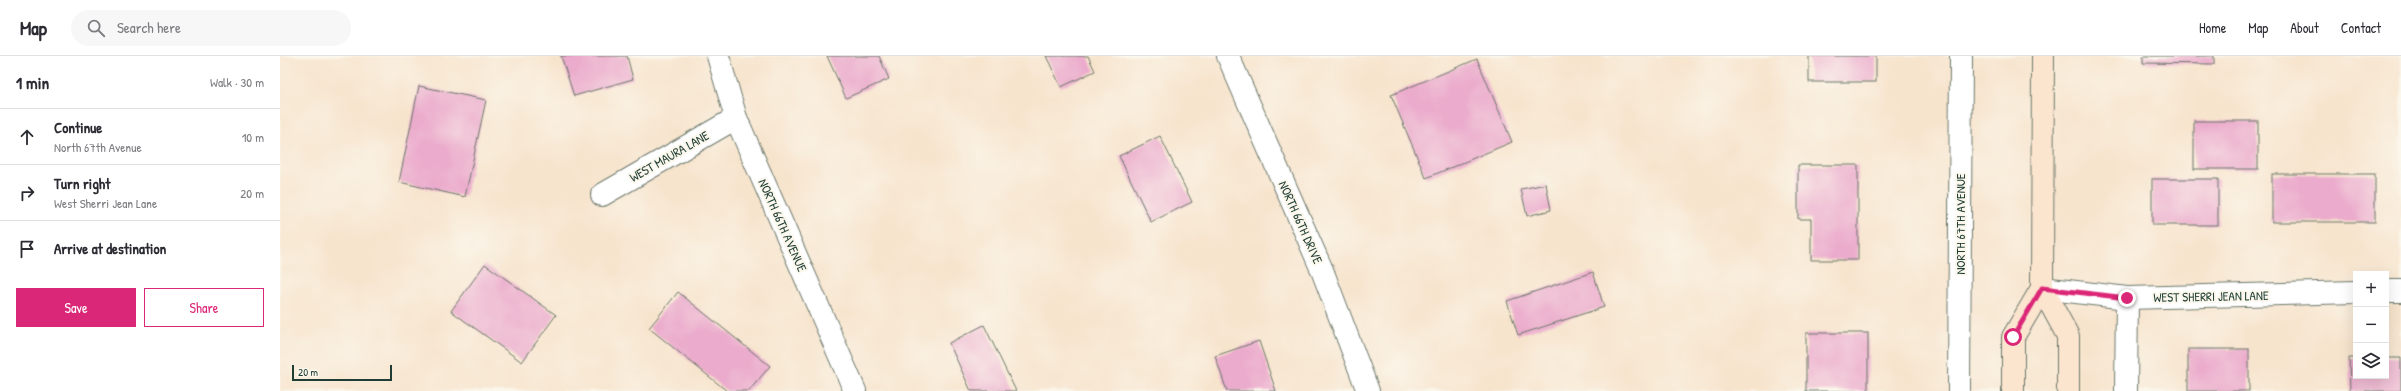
<!DOCTYPE html>
<html lang="en">
<head>
<meta charset="utf-8">
<style>
  :root { --surface:#fff; --page:#f7f7f7; --text:#2b2b33; --muted:#7c7c81; --line:#e1e1e2; --accent:#db2777 }
  body { margin:0; font-family:"Patrick Hand",sans-serif; background:var(--page); color:var(--text) }
  .controls { position:absolute; right:12px; bottom:12px; display:grid; overflow:hidden; border-radius:0px; box-shadow:0 4px 16px #0002 }
  .controls button { width:36px; height:36px; display:grid; place-items:center; padding:0; border:0; border-bottom:1px solid var(--line); background:var(--surface); color:var(--text); font:20px sans-serif }
  .scale { position:absolute; left:12px; bottom:10px; width:100px; box-sizing:border-box; padding-left:4px; border:2px solid #1f3d34; border-top:0; font-size:11px; line-height:14px; white-space:nowrap; color:#1f3d34; -webkit-text-stroke:3px #fbf7ec; paint-order:stroke }
  .stop { position:absolute; width:12px; height:12px; margin:-9px; border:3px solid #db2777; border-radius:50%; background:#fff }
  .stop.end { background:#db2777; border-color:#fff; box-shadow:0 1px 4px #0008 }
  .list { margin:0; padding:0; list-style:none }
  h2 { display:flex; justify-content:space-between; align-items:center; height:52px; margin:0; padding:0 16px; font-size:17px }
  h2 small { font-size:13px; font-weight:400; color:var(--muted) }
  .list li { display:grid; grid-template-columns:26px 1fr auto; gap:12px; align-items:center; box-sizing:border-box; height:56px; padding:0 16px; border-top:1px solid var(--line) }
  .list b { display:block; font-size:15px; white-space:nowrap }
  .list p { margin:0; font-size:13px; white-space:nowrap; color:var(--muted) }
  .list em { font-size:13px; font-style:normal; color:var(--muted) }
  .actions { display:flex; gap:8px; padding:12px 16px }
  .actions a { flex:1; padding:9px 0; border:1px solid var(--accent); border-radius:0px; text-align:center; font-size:14px; color:var(--accent) }
  .actions .main { background:var(--accent); color:#fff }
  .icon { flex:none; width:22px; height:22px; fill:none; stroke:currentColor; stroke-width:2; stroke-linecap:round; stroke-linejoin:round }
  .map { position:relative; flex:none; width:2121px; height:335px; overflow:hidden }
  header { display:flex; align-items:center; gap:24px; box-sizing:border-box; height:56px; padding:0 20px; background:var(--surface); border-bottom:1px solid var(--line) }
  header strong { font-size:19px }
  nav { display:flex; gap:22px; margin-inline-start:auto; font-size:14px }
  .search { width:280px; height:36px; background:var(--page); display:flex; align-items:center; gap:10px; box-sizing:border-box; padding:0 14px; border-radius:22px; color:var(--muted); font-size:15px }
  main { display:flex }
  aside { flex:1; background:var(--surface) }
  .map>svg:first-child { display:block }
  .building { fill:#ebabcc }
  .lines { fill:none; stroke-linecap:round; stroke-linejoin:round }
  .minor-casing { stroke:#6b776a; stroke-width:24 }
  .secondary-casing { stroke:#6b776a; stroke-width:24 }
  .minor { stroke:#fff; stroke-width:22 }
  .secondary { stroke:#fbe5cf; stroke-width:22 }
  .route { stroke:#db2777; stroke-width:5 }
  .labels { text-anchor:middle; stroke-width:4; stroke-linejoin:round; paint-order:stroke }
  .street-label { font-size:13px; fill:#1f3d34; stroke:#fbf7ec }
</style>
</head>
<body>
<header>
<strong>Map</strong>
<div class="search"><svg class="icon" aria-label="search" viewBox="0 0 24 24"><circle cx="10" cy="10" r="6"/><path d="M15 15l6 6"/></svg>Search here</div>
<nav><a>Home</a><a>Map</a><a>About</a><a>Contact</a></nav>
</header>
<main>
<aside>
<h2>1 min<small>Walk · 30 m</small></h2>
<ul class="list">
<li><svg class="icon" aria-label="ahead" viewBox="0 0 24 24"><path d="M12 20V5M6 11l6-6 6 6"/></svg><div><b>Continue</b><p>North 67th Avenue</p></div><em>10 m</em></li>
<li><svg class="icon" aria-label="right" viewBox="0 0 24 24"><path d="M7 20v-9h11M14 6l5 5-5 5"/></svg><div><b>Turn right</b><p>West Sherri Jean Lane</p></div><em>20 m</em></li>
<li><svg class="icon" aria-label="arrive" viewBox="0 0 24 24"><path d="M6 21V4h12l-3 4 3 4H6"/></svg><div><b>Arrive at destination</b></div></li>
</ul>
<div class="actions"><a class="main">Save</a><a>Share</a></div>
</aside>
<div class="map">
<svg width="2121" height="335" viewBox="0 0 2121 335">
  <rect width="100%" height="100%" fill="#fbf7ec"/>
  <filter id="ink" filterUnits="userSpaceOnUse"><feTurbulence type="fractalNoise" baseFrequency=".025" numOctaves="2"/><feDisplacementMap in="SourceGraphic" scale="8" xChannelSelector="R" yChannelSelector="G"/><feConvolveMatrix kernelMatrix="1 2 1 2 8 2 1 2 1" color-interpolation-filters="sRGB"/></filter>
  <filter id="wash" filterUnits="userSpaceOnUse"><feTurbulence type="fractalNoise" baseFrequency=".012" numOctaves="4" result="noise"/><feDisplacementMap in="SourceGraphic" scale="16" xChannelSelector="R" yChannelSelector="G"/><feGaussianBlur stdDeviation="0.9" result="paint"/><feColorMatrix in="noise" values="0 0 0 0 0 0 0 0 0 0 0 0 0 0 0 0 0 1.4 0 .05"/><feComposite in="paint" operator="in"/></filter>
  <g filter="url(#wash)">
    <rect width="100%" height="100%" fill="#f7e4cd"/>
    <g id="blocks">
      <!-- building -->
      <g class="building">
        <path d="M281,0H347L353,23L294,40Z"/>
        <path d="M547,0H599L609,23L566,42Z"/>
        <path d="M766,0H808L815,15L781,31Z"/>
        <rect x="1529" y="0" width="67" height="26"/>
        <path d="M1863,0H1934V8L1863,7Z"/>
        <path d="M1197,3L1232,86L1146,122L1111,39Z"/>
        <path d="M139,30L206,44L185,141L119,126Z"/>
        <rect x="1914" y="65" width="64" height="48"/>
        <path d="M880,80L912,146L871,166L839,100Z"/>
        <path d="M1518,109H1578V204H1531V163H1518Z"/>
        <rect x="1992" y="118" width="103" height="48"/>
        <rect x="1872" y="123" width="66" height="46"/>
        <path d="M1266,128L1271,154L1247,160L1241,133Z"/>
        <path d="M205,208L276,259L242,306L171,255Z"/>
        <path d="M1313,216L1324,251L1238,279L1227,245Z"/>
        <path d="M398,236L490,310L469,335H447L369,272Z"/>
        <path d="M704,269L736,335H691L669,287Z"/>
        <rect x="1526" y="277" width="62" height="58"/>
        <path d="M979,285L996,335H947L935,300Z"/>
        <rect x="1908" y="293" width="61" height="42"/>
        <path d="M2069,302H2076V320H2106V302H2121V335H2070Z"/>
      </g>
    </g>
  </g>
  <g filter="url(#ink)">
    <use href="#blocks" fill-opacity="0" stroke="#6b776a" stroke-width="1"/>
    <g class="lines">
      <!-- minor casing -->
      <g class="minor-casing">
        <g id="minor">
          <path d="M438,0L456,62L575,335"/>
          <path d="M948,0L1042,214L1088,335"/>
          <path d="M322,139L456,62"/>
          <path d="M1762,232L1847,242L2076,236"/>
          <path d="M2106,235H2121"/>
          <path d="M1679,335L1681,0"/>
          <path d="M1846,335L1847,242"/>
        </g>
      </g>
      <!-- secondary casing -->
      <g class="secondary-casing">
        <g id="secondary">
          <path d="M1763,0L1762,232L1788,280V335"/>
          <path d="M1733,335V281L1762,232"/>
        </g>
      </g>
      <!-- minor -->
      <use href="#minor" class="minor"/>
      <!-- secondary -->
      <use href="#secondary" class="secondary"/>
    </g>
  </g>
  <g class="lines" filter="url(#ink)">
    <!-- route -->
    <path class="route" d="M1733,281L1762,232L1847,242"/>
  </g>
  <g class="labels">
    <!-- street labels -->
    <g class="street-label">
      <text transform="translate(389 100) rotate(-30)" y="5">WEST MAURA LANE</text>
      <text transform="translate(1021 166) rotate(66)" y="5">NORTH 66TH DRIVE</text>
      <text transform="translate(1680 168) rotate(-90)" y="5">NORTH 67TH AVENUE</text>
      <text transform="translate(503 169) rotate(66)" y="5">NORTH 66TH AVENUE</text>
      <text transform="translate(1931 240) rotate(-1)" y="5">WEST SHERRI JEAN LANE</text>
    </g>
  </g>
</svg>
<div class="controls">
<button>+</button>
<button>−</button>
<button><svg class="icon" aria-label="layers" viewBox="0 0 24 24"><path d="M12 4l9 5-9 5-9-5zM3 14l9 5 9-5"/></svg></button>
</div>
<div class="scale">20 m</div>
<div class="stop" style="left:1733px;top:281px"></div>
<div class="stop end" style="left:1847px;top:242px"></div>
</div>
</main>
</body>
</html>
